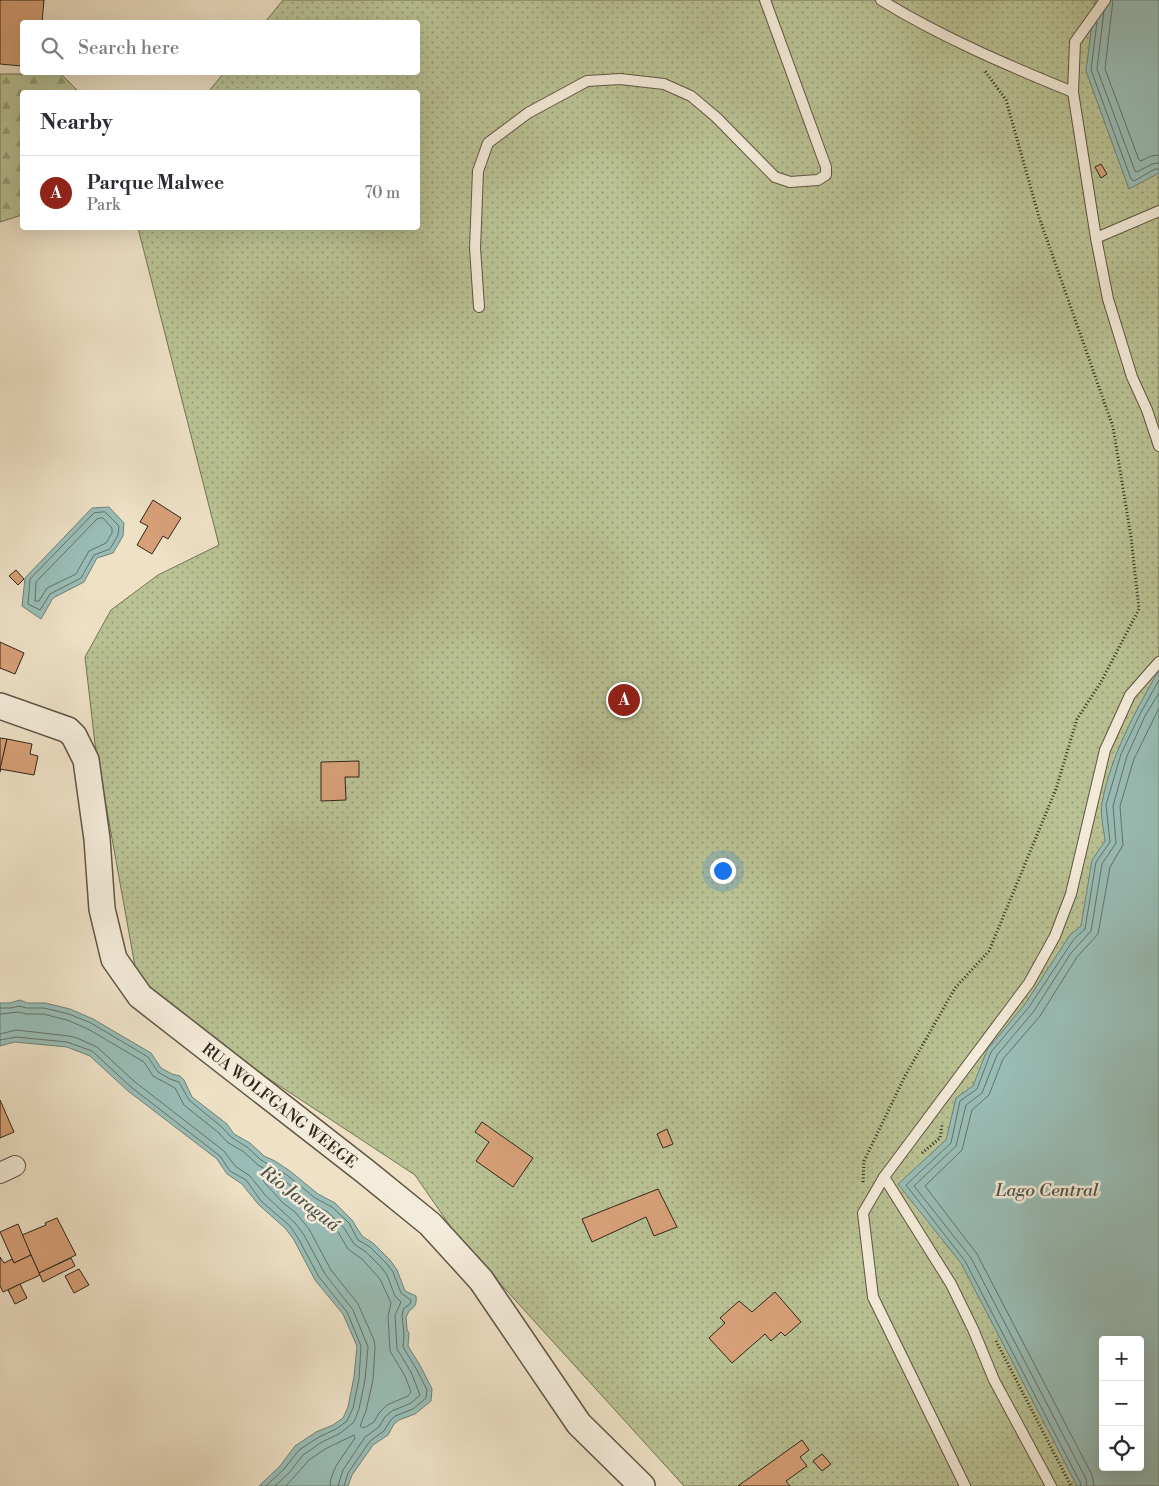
<!DOCTYPE html>
<html lang="en">
<head>
<meta charset="utf-8">
<style>
  :root { --surface:#fff; --page:#f2f2f3; --text:#2b2b33; --muted:#7c7c81; --line:#e1e1e2; --accent:#8f2418 }
  body { margin:0; font-family:"Libre Bodoni",serif; background:var(--page); color:var(--text) }
  .controls { position:absolute; right:15px; bottom:15px; display:grid; overflow:hidden; border-radius:5px; box-shadow:0 5px 20px #0002 }
  .controls button { width:45px; height:45px; display:grid; place-items:center; padding:0; border:0; border-bottom:1px solid var(--line); background:var(--surface); color:var(--text); font:25px sans-serif }
  .you { position:absolute; left:722px; top:870px; width:18px; height:18px; margin:-12px; border:4px solid #fff; border-radius:50%; background:#1a73e8; box-shadow:0 0 0 8px #1a73e833 }
  .badge { display:grid; place-items:center; width:32px; height:32px; border-radius:50%; background:var(--accent); color:#fff; font-size:16px; font-weight:700 }
  .pin { position:absolute; translate:-50% -50%; border:2px solid #fff; box-shadow:0 1px 5px #0006 }
  .list { margin:0; padding:0; list-style:none }
  h2 { display:flex; justify-content:space-between; align-items:center; height:65px; margin:0; padding:0 20px; font-size:21px }
  h2 small { font-size:16px; font-weight:400; color:var(--muted) }
  .list li { display:grid; grid-template-columns:32px 1fr auto; gap:15px; align-items:center; box-sizing:border-box; height:75px; padding:0 20px; border-top:1px solid var(--line) }
  .list b { display:block; font-size:19px; white-space:nowrap }
  .list p { margin:0; font-size:16px; white-space:nowrap; color:var(--muted) }
  .list em { font-size:16px; font-style:normal; color:var(--muted) }
  .icon { flex:none; width:28px; height:28px; fill:none; stroke:currentColor; stroke-width:2; stroke-linecap:round; stroke-linejoin:round }
  .map { position:relative; flex:none; width:1159px; height:1486px; overflow:hidden }
  .search { position:absolute; background:var(--surface); box-shadow:0 5px 20px #0002; left:20px; top:20px; width:400px; height:55px; display:flex; align-items:center; gap:12px; box-sizing:border-box; padding:0 18px; border-radius:5px; color:var(--muted); font-size:19px }
  .panel { position:absolute; background:var(--surface); box-shadow:0 5px 20px #0002; left:20px; top:90px; width:400px; height:140px; border-radius:5px }
  .map>svg:first-child { display:block }
  .forest { fill:url(#forest-firs); stroke:#747457 }
  .park { fill:url(#park-dots); stroke:#747457; fill-rule:evenodd }
  .water { fill:#99bdb6; stroke:#6f8178; fill-rule:evenodd }
  .lines { fill:none; stroke-linecap:round; stroke-linejoin:round }
  .shore { stroke:#647268; stroke-width:1 }
  .building { fill:#d7a078; stroke:#30261a }
  .service-casing { stroke:#605545; stroke-width:12 }
  .minor-casing { stroke:#605545; stroke-width:22 }
  .tertiary-casing { stroke:#605545; stroke-width:28 }
  .path { stroke:#30261a; stroke-width:3; stroke-dasharray:1 2.5; stroke-linecap:butt }
  .service { stroke:#f4ecda; stroke-width:10 }
  .minor { stroke:#f4ecda; stroke-width:20 }
  .tertiary { stroke:#f4ecda; stroke-width:25 }
  .labels { text-anchor:middle; stroke-width:5; stroke-linejoin:round; paint-order:stroke }
  .street-label { font-size:16px; fill:#30261a; stroke:#f4ecda }
  .water-label { font-size:18px; font-style:italic; fill:#505349; stroke:#f4ecda }
</style>
</head>
<body>
<div class="map">
<svg width="1159" height="1486" viewBox="0 0 1159 1486">
  <defs>
    <pattern id="forest-firs" width="22" height="20" patternUnits="userSpaceOnUse" patternTransform="scale(1.25)"><rect width="22" height="20" fill="#b9c294"/><path d="M5 1l3.5 6h-7zM16 11l3.5 6h-7z" fill="#979d78"/></pattern>
    <pattern id="park-dots" width="8" height="8" patternUnits="userSpaceOnUse" patternTransform="scale(1.25)"><rect width="8" height="8" fill="#b9c294"/><path d="M2 2h.1M6 6h.1" fill="none" stroke="#979d78" stroke-width="1.8" stroke-linecap="round"/></pattern>
  </defs>
  <rect width="100%" height="100%" fill="#eee1c6"/>
  <filter id="stains"><feTurbulence type="fractalNoise" baseFrequency=".004" numOctaves="4"/><feColorMatrix values="0 0 0 0 .2 0 0 0 0 .09 0 0 0 0 .02 0 0 0 .5 -.17"/></filter>
  <radialGradient id="worn" r=".72"><stop offset=".6" stop-color="#630" stop-opacity="0"/><stop offset="1" stop-color="#630" stop-opacity=".3"/></radialGradient>
  <!-- forest -->
  <path class="forest" d="M0,74H61L79,92H22V215L0,222Z"/>
  <!-- park -->
  <path class="park" d="M283,0H766L771,3V0H1159V1486H684L457,1236L415,1175L140,994L95,744L85,657L111,610L158,575L219,545L138,228H418V92H208L224,73L418,72V22H265ZM1103,1340H1140V1467H1103Z"/>
  <!-- water -->
  <g class="water">
    <path d="M1095,0H1159V173L1129,189L1086,71Z"/>
    <path d="M109,507L124,523L123,536L113,553L97,558L84,582L53,598L41,619L22,606L25,578L92,508Z"/>
    <path d="M1159,670V1486H1077L961,1263L898,1184L946,1140L956,1098L973,1086L987,1050L1025,1004L1070,935L1081,926L1092,860L1105,841C1104,830 1100,815 1102,803C1111,755 1135,712 1159,670ZM1103,1340H1140V1467H1103Z"/>
    <path d="M20,1000L27,1003H45L70,1009L93,1019L151,1053L161,1068L172,1074L180,1076L184,1080L192,1097L227,1124L234,1134L250,1143L264,1156L275,1161L290,1171L318,1194L335,1203L352,1220L362,1236L373,1243L390,1260L397,1270L405,1291L416,1296C417,1304 415,1307 409,1311L406,1317L407,1329L409,1334L408,1346L421,1367L432,1389L431,1401L415,1414L399,1420L394,1424L388,1435L373,1445L352,1475L348,1486H259L280,1466L295,1446L316,1432L333,1425L343,1418L348,1407L354,1377L357,1346L343,1314L315,1280L294,1240L286,1229L258,1204L242,1184L227,1174L217,1159L128,1091L90,1056L67,1047L15,1042L0,1046V1003H10Z"/>
  </g>
  <g class="lines">
    <!-- shore -->
    <g class="shore">
      <path d="M1113,0L1105,69L1139,160L1141,161L1151,156L1159,155"/>
      <path d="M1104,11L1097,69L1135,171L1137,172L1152,164L1159,163"/>
      <path d="M1097,22L1091,70L1131,179L1134,181L1155,169H1159"/>
      <path d="M105,512L119,526L118,535L110,549L94,555L81,578L50,594L40,610L28,604L30,579L94,513Z"/>
      <path d="M103,518L112,528V533L106,543L89,551L76,574L47,588L39,601H35L36,582L97,519Z"/>
      <path d="M0,1008H11L19,1006L26,1008H44L69,1014L91,1023L148,1057L158,1072L170,1079L179,1082L189,1100L223,1128L231,1137L247,1147L261,1160L287,1175L315,1198L332,1207L349,1223L358,1240L370,1247L386,1263L393,1272L401,1293L411,1300L410,1304L404,1308L402,1315L404,1335L403,1347L417,1370L427,1390L426,1398L413,1409L395,1416L390,1421L384,1431L370,1441L348,1473L344,1486"/>
      <path d="M0,1014L19,1012L26,1014H43L67,1020L88,1029L144,1062L153,1076L175,1088L184,1105L219,1133L227,1142L244,1152L258,1165L284,1180L311,1203L328,1212L344,1228L354,1244L366,1252L381,1267L387,1275L395,1296L401,1302L395,1315L397,1349L411,1372L420,1395L411,1403L392,1411L385,1417L379,1427L365,1437L343,1470L338,1486"/>
      <path d="M0,1034L16,1030L69,1036L77,1038L97,1047L135,1082L224,1151L235,1166L250,1176L266,1196L295,1223L304,1235L325,1274L353,1310L368,1347L365,1380L359,1409L354,1422L339,1434L322,1442L303,1455L289,1473L275,1486"/>
      <path d="M0,1040L16,1037L67,1042L92,1051L131,1087L220,1156L230,1171L246,1180L261,1201L290,1226L298,1238L319,1277L347,1312L361,1346L359,1379L353,1408L347,1421L336,1429L319,1437L299,1450L284,1469L266,1486"/>
      <path d="M264,1179H267L279,1187L307,1209L323,1218L338,1232L348,1249L362,1259L380,1279L391,1303L388,1316L390,1351L405,1376L411,1392L408,1396L387,1405L379,1413L374,1422L364,1428L360,1426L366,1411L373,1380L375,1347L374,1340L358,1304L331,1270L309,1229L295,1212L283,1203L264,1182Z"/>
      <path d="M286,1486L309,1460L325,1449L354,1435L355,1438L336,1466L331,1478L330,1486"/>
      <path d="M1081,1486L1080,1482L965,1261L906,1185L951,1143L960,1101L977,1089L991,1052L1029,1007L1074,939L1085,929L1096,862L1110,842L1106,805L1121,754L1140,714L1159,680"/>
      <path d="M1087,1486L1086,1479L971,1258L914,1186L956,1146L966,1105L982,1093L997,1055L1034,1011L1071,953L1091,931L1102,864L1116,843L1113,806L1127,756L1145,716L1159,693"/>
      <path d="M1094,1486L1092,1475L977,1254L925,1186L962,1150L972,1110L989,1095L1003,1059L1040,1016L1077,957L1098,934L1110,867L1123,845L1120,806L1134,759L1159,708"/>
    </g>
  </g>
  <!-- building -->
  <g class="building">
    <path d="M0,0H44L42,22H22V66L0,64Z"/>
    <path d="M1101,164L1107,174L1101,178L1095,167Z"/>
    <path d="M153,500L181,518L168,539L163,536L152,554L137,545L148,526L140,522Z"/>
    <path d="M16,570L24,579L18,585L9,576Z"/>
    <path d="M0,642L24,653L15,674L0,668Z"/>
    <path d="M0,738L7,739L0,772Z"/>
    <path d="M7,739L32,744L30,754L38,756L34,775L0,769Z"/>
    <path d="M359,761V777H345L346,800L321,801V762Z"/>
    <path d="M0,1100L14,1132L0,1138Z"/>
    <path d="M482,1122L533,1158L513,1187L476,1161L489,1142L475,1132Z"/>
    <path d="M667,1129L673,1144L663,1148L657,1134Z"/>
    <path d="M658,1189L677,1227L654,1236L646,1217L592,1242L582,1219Z"/>
    <path d="M57,1218L76,1255L39,1273L22,1235L46,1225L45,1223Z"/>
    <path d="M18,1224L31,1255L14,1263L0,1232Z"/>
    <path d="M31,1255L40,1275L3,1292L0,1286V1257L4,1263L12,1259L14,1263Z"/>
    <path d="M71,1258L75,1266L43,1282L39,1273Z"/>
    <path d="M79,1269L89,1285L74,1293L65,1276Z"/>
    <path d="M20,1284L27,1298L15,1304L8,1290Z"/>
    <path d="M775,1292L801,1322L785,1336L781,1332L771,1341L765,1334L732,1363L709,1338L725,1323L720,1318L739,1301L752,1312Z"/>
    <path d="M802,1440L809,1450L800,1457L807,1466L786,1481L790,1486H738Z"/>
    <path d="M822,1454L831,1464L822,1471L813,1461Z"/>
  </g>
  <g class="lines">
    <!-- service casing -->
    <g class="service-casing">
      <g id="service">
        <path d="M881,0C939,36 1009,66 1073,92"/>
        <path d="M1105,0L1075,42L1073,92L1096,238L1108,299L1132,377L1147,410L1159,446"/>
        <path d="M1096,238L1159,211"/>
        <path d="M479,307L475,248L478,171L488,143L528,113L587,81L620,79L664,84L691,96L716,117L775,177L790,182L818,180L826,175V167L765,0"/>
        <path d="M884,1177L863,1213L873,1297L965,1486"/>
        <path d="M1051,1486L994,1380L973,1329L951,1284L884,1177L1029,983L1055,936L1071,894L1105,750L1130,695L1159,662"/>
      </g>
    </g>
    <!-- minor casing -->
    <g class="minor-casing">
      <path id="minor" d="M0,1173L15,1166"/>
    </g>
    <!-- tertiary casing -->
    <g class="tertiary-casing">
      <path id="tertiary" d="M0,706L68,730L74,736L86,760L97,839L102,909L114,959L140,996L366,1172L430,1224L481,1280L579,1424L642,1486"/>
    </g>
    <!-- path -->
    <g class="path">
      <path d="M922,1153L940,1138L942,1125"/>
      <path d="M863,1182L864,1161L905,1076L955,988L989,951L1056,789L1077,719L1101,682L1139,609L1131,537L1113,427L1039,217L1006,100L985,71"/>
      <path d="M996,1341L1071,1486"/>
    </g>
    <!-- service -->
    <use href="#service" class="service"/>
    <!-- minor -->
    <use href="#minor" class="minor"/>
    <!-- tertiary -->
    <use href="#tertiary" class="tertiary"/>
  </g>
  <g class="labels">
    <!-- street labels -->
    <g class="street-label">
      <text transform="translate(280 1105) rotate(38)" y="6">RUA WOLFGANG WEEGE</text>
    </g>
    <!-- water labels -->
    <g class="water-label">
      <text x="1047" y="1196">Lago Central</text>
      <text transform="translate(300 1198) rotate(38)" y="6">Rio Jaraguá</text>
    </g>
  </g>
  <rect width="100%" height="100%" filter="url(#stains)"/>
  <rect width="100%" height="100%" fill="url(#worn)"/>
</svg>
<div class="controls">
<button>+</button>
<button>−</button>
<button><svg class="icon" aria-label="locate" viewBox="0 0 24 24"><circle cx="12" cy="12" r="6"/><path d="M12 2v4M12 18v4M2 12h4M18 12h4"/></svg></button>
</div>
<div class="you"></div>
<div class="pin badge" style="left:624px;top:700px">A</div>
<div class="search"><svg class="icon" aria-label="search" viewBox="0 0 24 24"><circle cx="10" cy="10" r="6"/><path d="M15 15l6 6"/></svg>Search here</div>
<section class="panel">
<h2>Nearby<small></small></h2>
<ul class="list">
<li><span class="badge">A</span><div><b>Parque Malwee</b><p>Park</p></div><em>70 m</em></li>
</ul>
</section>
</div>
</body>
</html>
